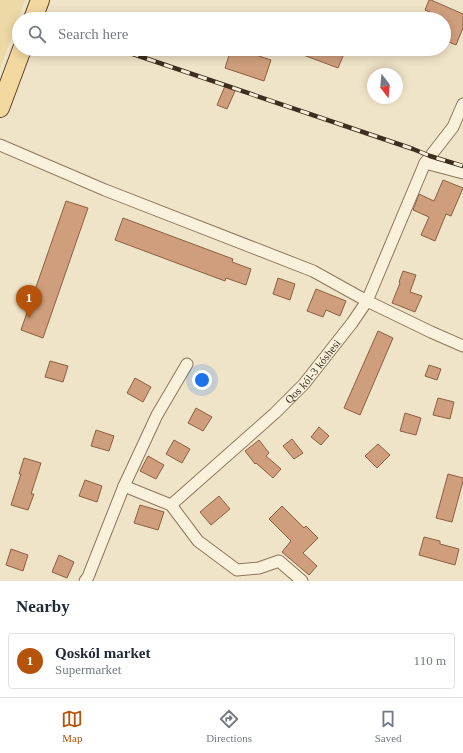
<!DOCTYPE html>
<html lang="en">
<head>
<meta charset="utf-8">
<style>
  :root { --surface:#fff; --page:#f6f6f7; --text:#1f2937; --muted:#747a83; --line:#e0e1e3; --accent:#b45309 }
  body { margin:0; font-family:"Times New Roman",serif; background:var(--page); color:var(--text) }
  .compass { position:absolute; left:367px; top:68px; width:36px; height:36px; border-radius:50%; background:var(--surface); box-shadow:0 2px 10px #0003; rotate:164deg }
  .you { position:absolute; left:202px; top:380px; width:14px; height:14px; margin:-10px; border:3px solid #fff; border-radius:50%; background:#1a73e8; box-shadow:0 0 0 6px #1a73e833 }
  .badge { display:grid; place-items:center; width:26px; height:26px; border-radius:50%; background:var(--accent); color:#fff; font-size:13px; font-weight:700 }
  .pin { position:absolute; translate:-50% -33px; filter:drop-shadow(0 1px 2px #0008) }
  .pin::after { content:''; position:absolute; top:21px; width:14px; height:12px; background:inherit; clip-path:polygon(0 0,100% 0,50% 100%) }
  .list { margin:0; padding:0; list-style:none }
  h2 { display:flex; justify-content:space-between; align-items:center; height:52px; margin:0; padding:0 16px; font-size:17px }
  h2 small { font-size:13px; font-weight:400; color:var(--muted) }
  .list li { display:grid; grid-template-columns:26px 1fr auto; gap:12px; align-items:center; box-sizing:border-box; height:56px; margin:0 8px 8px; padding:0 8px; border:1px solid var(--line); border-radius:4px }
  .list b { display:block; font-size:15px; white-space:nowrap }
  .list p { margin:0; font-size:13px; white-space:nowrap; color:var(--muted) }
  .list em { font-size:13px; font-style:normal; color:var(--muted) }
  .icon { flex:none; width:22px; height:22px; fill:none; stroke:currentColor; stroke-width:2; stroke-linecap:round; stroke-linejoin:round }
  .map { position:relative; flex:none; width:463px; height:581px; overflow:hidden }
  .search { position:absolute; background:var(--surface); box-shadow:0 2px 10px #0003; left:12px; right:12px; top:12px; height:44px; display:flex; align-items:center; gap:10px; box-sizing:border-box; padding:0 14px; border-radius:22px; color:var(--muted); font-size:15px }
  .sheet { height:116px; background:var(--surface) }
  nav { display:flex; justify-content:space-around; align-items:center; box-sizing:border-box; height:56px; border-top:1px solid var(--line); background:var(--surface); font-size:11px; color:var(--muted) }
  nav a { display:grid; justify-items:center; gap:2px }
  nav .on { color:var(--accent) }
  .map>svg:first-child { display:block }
  .sand { fill:#ecd9a5 }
  .building { fill:#cf9f7d; stroke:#8d5f41 }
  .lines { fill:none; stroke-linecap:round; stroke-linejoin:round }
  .street-casing { stroke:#8d765c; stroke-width:13 }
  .primary-casing { stroke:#5b4430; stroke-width:20 }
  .street { stroke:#faf1dc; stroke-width:11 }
  .primary { stroke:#f3d9a0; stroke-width:18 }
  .rail-casing { stroke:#3d2e20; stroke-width:4.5 }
  .rail { stroke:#f7eed8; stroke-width:3; stroke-dasharray:9; stroke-linecap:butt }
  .labels { text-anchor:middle; stroke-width:4; stroke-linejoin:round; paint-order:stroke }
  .street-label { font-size:11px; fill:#3d2e20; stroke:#f7eed8 }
</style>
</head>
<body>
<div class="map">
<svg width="463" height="581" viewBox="0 0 463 581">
  <rect width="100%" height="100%" fill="#f0e4c8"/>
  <!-- sand -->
  <path class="sand" d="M0,0H25L0,69Z"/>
  <!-- building -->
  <g class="building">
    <path d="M429,0H431L463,14V28L456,45L444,40V18L425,10Z"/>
    <path d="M231,49H237L271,60L264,81L225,68Z"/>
    <path d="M291,49H346L338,68L290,50Z"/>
    <path d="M225,86L235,91L227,109L217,105Z"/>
    <path d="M443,180L463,188L451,216L446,214L435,241L421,235L429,217L413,210L419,194L434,201Z"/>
    <path d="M66,201L88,208L43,338L21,330Z"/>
    <path d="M123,218L233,259L232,262L251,269L246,285L226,278L225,281L115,240Z"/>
    <path d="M403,271L416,275L410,292L422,296L415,312L392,303L400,283L399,282Z"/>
    <path d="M278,278L295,284L290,300L273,294Z"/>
    <path d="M316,289L346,301L340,316L326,310L323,317L307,311Z"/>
    <path d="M378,331L393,338L360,415L344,408Z"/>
    <path d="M50,361L68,366L63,382L45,377Z"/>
    <path d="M429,365L441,369L437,380L425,376Z"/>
    <path d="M135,378L151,387L143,402L127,393Z"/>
    <path d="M438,398L454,402L450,419L433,415Z"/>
    <path d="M196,408L212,417L203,431L188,423Z"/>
    <path d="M405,413L421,418L416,435L400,431Z"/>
    <path d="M319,427L329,436L321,445L311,437Z"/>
    <path d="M96,430L114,436L109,451L91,446Z"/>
    <path d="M292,439L303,453L294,459L283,446Z"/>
    <path d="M174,440L190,449L182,463L166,454Z"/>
    <path d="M259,440L269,453L266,456L281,469L273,478L256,463L255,464L245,451Z"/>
    <path d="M378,444L390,455L377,468L365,456Z"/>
    <path d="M148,456L164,465L156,479L140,471Z"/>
    <path d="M24,458L41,463L31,494H34L28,510L11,505L21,474H19Z"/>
    <path d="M448,474L463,478V481L452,522L436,518Z"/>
    <path d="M85,480L102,486L97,502L79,496Z"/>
    <path d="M219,496L230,509L211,525L200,512Z"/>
    <path d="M140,505L164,512L158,530L134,523Z"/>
    <path d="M282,506L304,528L306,526L318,538L303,553L317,566L309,575L282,552L291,541L269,519Z"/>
    <path d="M424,537L440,541V544L459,549L455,565L419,555Z"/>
    <path d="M11,549L28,555L23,571L6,565Z"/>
    <path d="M59,555L74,562L67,578L52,572Z"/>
  </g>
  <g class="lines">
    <!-- street casing -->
    <g class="street-casing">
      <g id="street">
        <path d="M0,145L105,190L313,271L367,301L425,163L453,127L463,104"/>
        <path d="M425,163L463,173"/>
        <path d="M124,486L171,505L198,541L237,570L259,568L279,561L302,581"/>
        <path id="s1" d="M171,505L275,413L304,384L352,323L367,301L431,332L463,346"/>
        <path d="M85,581L88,577L124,486L157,415L187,364"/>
      </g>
    </g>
    <!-- primary casing -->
    <g class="primary-casing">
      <g id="primary">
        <path d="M33,19L40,0"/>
        <path d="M0,108L22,49"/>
      </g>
    </g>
    <!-- street -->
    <use href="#street" class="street"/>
    <!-- primary -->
    <use href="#primary" class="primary"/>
    <!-- rail casing -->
    <g class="rail-casing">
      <path id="rail" d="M130,53L413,149L430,156L463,166"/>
    </g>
    <!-- rail -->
    <use href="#rail" class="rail"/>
  </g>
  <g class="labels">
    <!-- street labels -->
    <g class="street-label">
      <text dy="4" stroke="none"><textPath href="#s1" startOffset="195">Qos kól-3 kóshesi</textPath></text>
    </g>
  </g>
</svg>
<svg class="compass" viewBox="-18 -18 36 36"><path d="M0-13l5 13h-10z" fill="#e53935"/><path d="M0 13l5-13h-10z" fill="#747a83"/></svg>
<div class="you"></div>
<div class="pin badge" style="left:29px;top:318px">1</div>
<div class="search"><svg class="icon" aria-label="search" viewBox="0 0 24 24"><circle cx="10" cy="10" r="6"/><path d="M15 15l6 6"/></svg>Search here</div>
</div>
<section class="sheet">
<h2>Nearby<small></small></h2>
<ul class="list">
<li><span class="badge">1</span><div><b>Qoskól market</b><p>Supermarket</p></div><em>110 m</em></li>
</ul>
</section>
<nav>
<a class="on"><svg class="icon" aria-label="map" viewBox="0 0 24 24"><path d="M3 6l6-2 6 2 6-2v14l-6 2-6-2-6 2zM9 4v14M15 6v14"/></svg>Map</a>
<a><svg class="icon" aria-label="directions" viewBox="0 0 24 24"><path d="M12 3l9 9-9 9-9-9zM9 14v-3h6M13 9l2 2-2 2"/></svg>Directions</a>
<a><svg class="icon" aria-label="saved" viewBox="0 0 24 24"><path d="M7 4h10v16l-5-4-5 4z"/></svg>Saved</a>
</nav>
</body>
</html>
